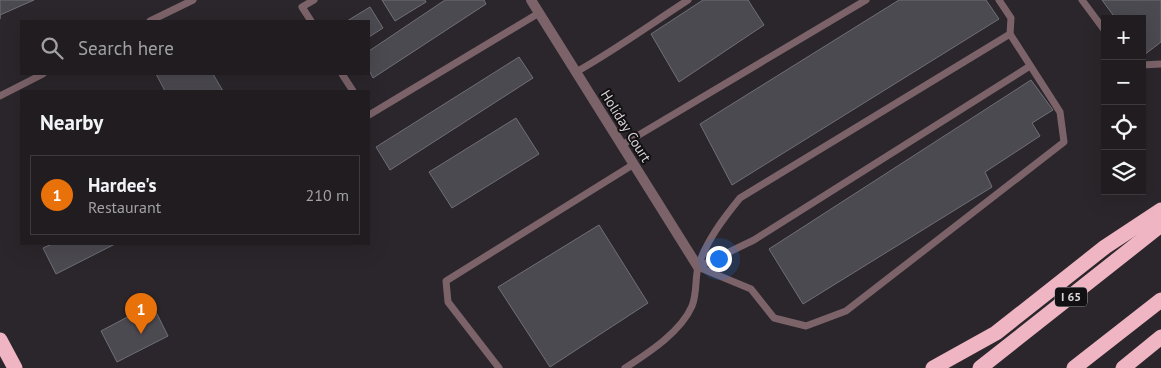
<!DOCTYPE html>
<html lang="en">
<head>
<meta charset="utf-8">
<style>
  :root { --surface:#201c20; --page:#2d292d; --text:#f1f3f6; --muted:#a2a1a5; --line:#3d3a3e; --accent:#15d989 }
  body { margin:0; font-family:"PT Sans",sans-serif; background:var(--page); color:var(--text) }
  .controls { position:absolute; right:15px; top:15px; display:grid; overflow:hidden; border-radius:0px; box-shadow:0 5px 20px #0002 }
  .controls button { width:45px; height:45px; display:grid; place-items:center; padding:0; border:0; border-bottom:1px solid var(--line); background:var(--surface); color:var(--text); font:25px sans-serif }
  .you { position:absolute; left:718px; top:258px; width:18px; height:18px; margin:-12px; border:4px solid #fff; border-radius:50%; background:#1a73e8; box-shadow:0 0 0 8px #1a73e833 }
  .badge { display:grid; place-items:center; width:32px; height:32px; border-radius:50%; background:var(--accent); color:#fff; font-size:16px; font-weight:700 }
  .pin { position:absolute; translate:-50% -41px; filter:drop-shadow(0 1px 2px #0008) }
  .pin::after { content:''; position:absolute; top:26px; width:18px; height:15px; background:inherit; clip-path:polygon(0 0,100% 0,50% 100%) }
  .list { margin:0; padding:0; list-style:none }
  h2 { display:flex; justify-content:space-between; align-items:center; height:65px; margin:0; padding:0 20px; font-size:21px }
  h2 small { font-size:16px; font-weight:400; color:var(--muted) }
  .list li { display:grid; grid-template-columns:32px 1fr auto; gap:15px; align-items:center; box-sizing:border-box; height:80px; margin:0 10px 10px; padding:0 10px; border:1px solid var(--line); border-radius:0px }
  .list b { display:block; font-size:19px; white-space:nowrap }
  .list p { margin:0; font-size:16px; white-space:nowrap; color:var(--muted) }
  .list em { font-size:16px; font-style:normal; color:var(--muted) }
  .icon { flex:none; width:28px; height:28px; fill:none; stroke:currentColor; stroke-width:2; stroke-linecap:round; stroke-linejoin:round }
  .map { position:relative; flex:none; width:1161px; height:368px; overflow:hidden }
  .search { position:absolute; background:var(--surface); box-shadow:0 5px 20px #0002; left:20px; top:20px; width:350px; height:55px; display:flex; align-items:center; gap:12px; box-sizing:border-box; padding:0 18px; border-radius:0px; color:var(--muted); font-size:19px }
  .panel { position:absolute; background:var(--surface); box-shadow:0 5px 20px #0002; left:20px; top:90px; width:350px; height:155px; border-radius:0px }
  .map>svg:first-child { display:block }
  .building { fill:#4c4a51; stroke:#706f77 }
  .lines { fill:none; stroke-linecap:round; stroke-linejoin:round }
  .lane { stroke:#7b6369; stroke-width:7 }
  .street { stroke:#7b6369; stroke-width:10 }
  .highway { stroke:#f0b5c3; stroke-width:15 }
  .labels { text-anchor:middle; stroke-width:4; stroke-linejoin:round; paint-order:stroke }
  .shield { fill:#121012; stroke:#9d9a9d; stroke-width:1 }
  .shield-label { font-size:12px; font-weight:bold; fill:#d8d5d8 }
  .street-label { font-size:14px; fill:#d8d5d8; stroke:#121012 }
</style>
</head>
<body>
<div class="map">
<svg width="1161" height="368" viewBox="0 0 1161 368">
  <rect width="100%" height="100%" fill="#2b262b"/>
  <!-- building -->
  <g class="building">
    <path d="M0,0H34L0,15V19Z"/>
    <path d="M382,0H425L426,2L395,21Z"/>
    <path d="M445,0H484L486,4L373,78L369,70V51Z"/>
    <path d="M703,0H748L764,25L679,82L651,34Z"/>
    <path d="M899,0H986L999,19L732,185L700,124Z"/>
    <path d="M1102,0H1161V42L1144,55L1142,19H1116Z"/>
    <path d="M370,7L383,28L369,37V21H347Z"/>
    <path d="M519,57L533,78L390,170L376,147Z"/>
    <path d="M156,74H213L223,91H165Z"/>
    <path d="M1031,80L1053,110L1032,123L1040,136L985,172L992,187L803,304L769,249Z"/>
    <path d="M516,118L539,154L452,208L429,172Z"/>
    <path d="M599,225L648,303L550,367L498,287Z"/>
    <path d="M52,244H115L56,274L43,248Z"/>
    <path d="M152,304L168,336L117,362L101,331Z"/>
  </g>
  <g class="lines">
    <!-- lane -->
    <g class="lane">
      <path d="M1082,0L1105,31"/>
      <path d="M150,21L193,0"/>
      <path d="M311,21L302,7L314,0"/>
      <path d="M1142,65L1161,64"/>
      <path d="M576,72C615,50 651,24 688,0"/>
      <path d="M342,74L353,91"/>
      <path d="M0,96L43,74"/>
      <path d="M369,115L539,13"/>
      <path d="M622,145L866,0"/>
      <path d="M698,267L751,289L774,318L806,326L846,311L1064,142L1060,112L1010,34"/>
      <path d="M698,267L754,240L1030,66"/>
      <path d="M499,368L448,302L446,281L634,164"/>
      <path d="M625,368C648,353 681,332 692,306C697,294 695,279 698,267C706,241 723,219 740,198L1010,34L1011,18L999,0"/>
    </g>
    <!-- street -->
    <path class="street" d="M531,0L698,267"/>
    <!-- highway -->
    <g class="highway">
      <path d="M0,340L15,368"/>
      <path d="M933,368L996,333L1105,247L1161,210"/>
      <path d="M980,368L1161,225"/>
      <path d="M1074,368L1161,300"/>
      <path d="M1123,368L1161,337"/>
    </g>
  </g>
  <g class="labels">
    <!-- shield labels -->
    <rect class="shield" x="1055" y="287.5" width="32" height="19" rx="4"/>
    <g class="shield-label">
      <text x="1071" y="301">I 65</text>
    </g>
    <!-- street labels -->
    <g class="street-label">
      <text transform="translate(626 126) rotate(58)" y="5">Holiday Court</text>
    </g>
  </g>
</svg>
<div class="controls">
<button>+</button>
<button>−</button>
<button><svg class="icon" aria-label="locate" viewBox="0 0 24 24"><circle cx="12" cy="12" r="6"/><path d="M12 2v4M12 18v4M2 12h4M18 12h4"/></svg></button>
<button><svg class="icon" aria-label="layers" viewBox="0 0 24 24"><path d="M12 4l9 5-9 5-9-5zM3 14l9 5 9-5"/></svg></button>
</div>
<div class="you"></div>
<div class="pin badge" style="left:141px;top:334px;background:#e8710a">1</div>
<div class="search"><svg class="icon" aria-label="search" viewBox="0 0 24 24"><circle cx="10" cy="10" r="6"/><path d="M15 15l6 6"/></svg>Search here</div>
<section class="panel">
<h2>Nearby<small></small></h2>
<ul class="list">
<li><span class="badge" style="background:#e8710a">1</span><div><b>Hardee's</b><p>Restaurant</p></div><em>210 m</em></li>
</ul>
</section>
</div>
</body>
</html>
